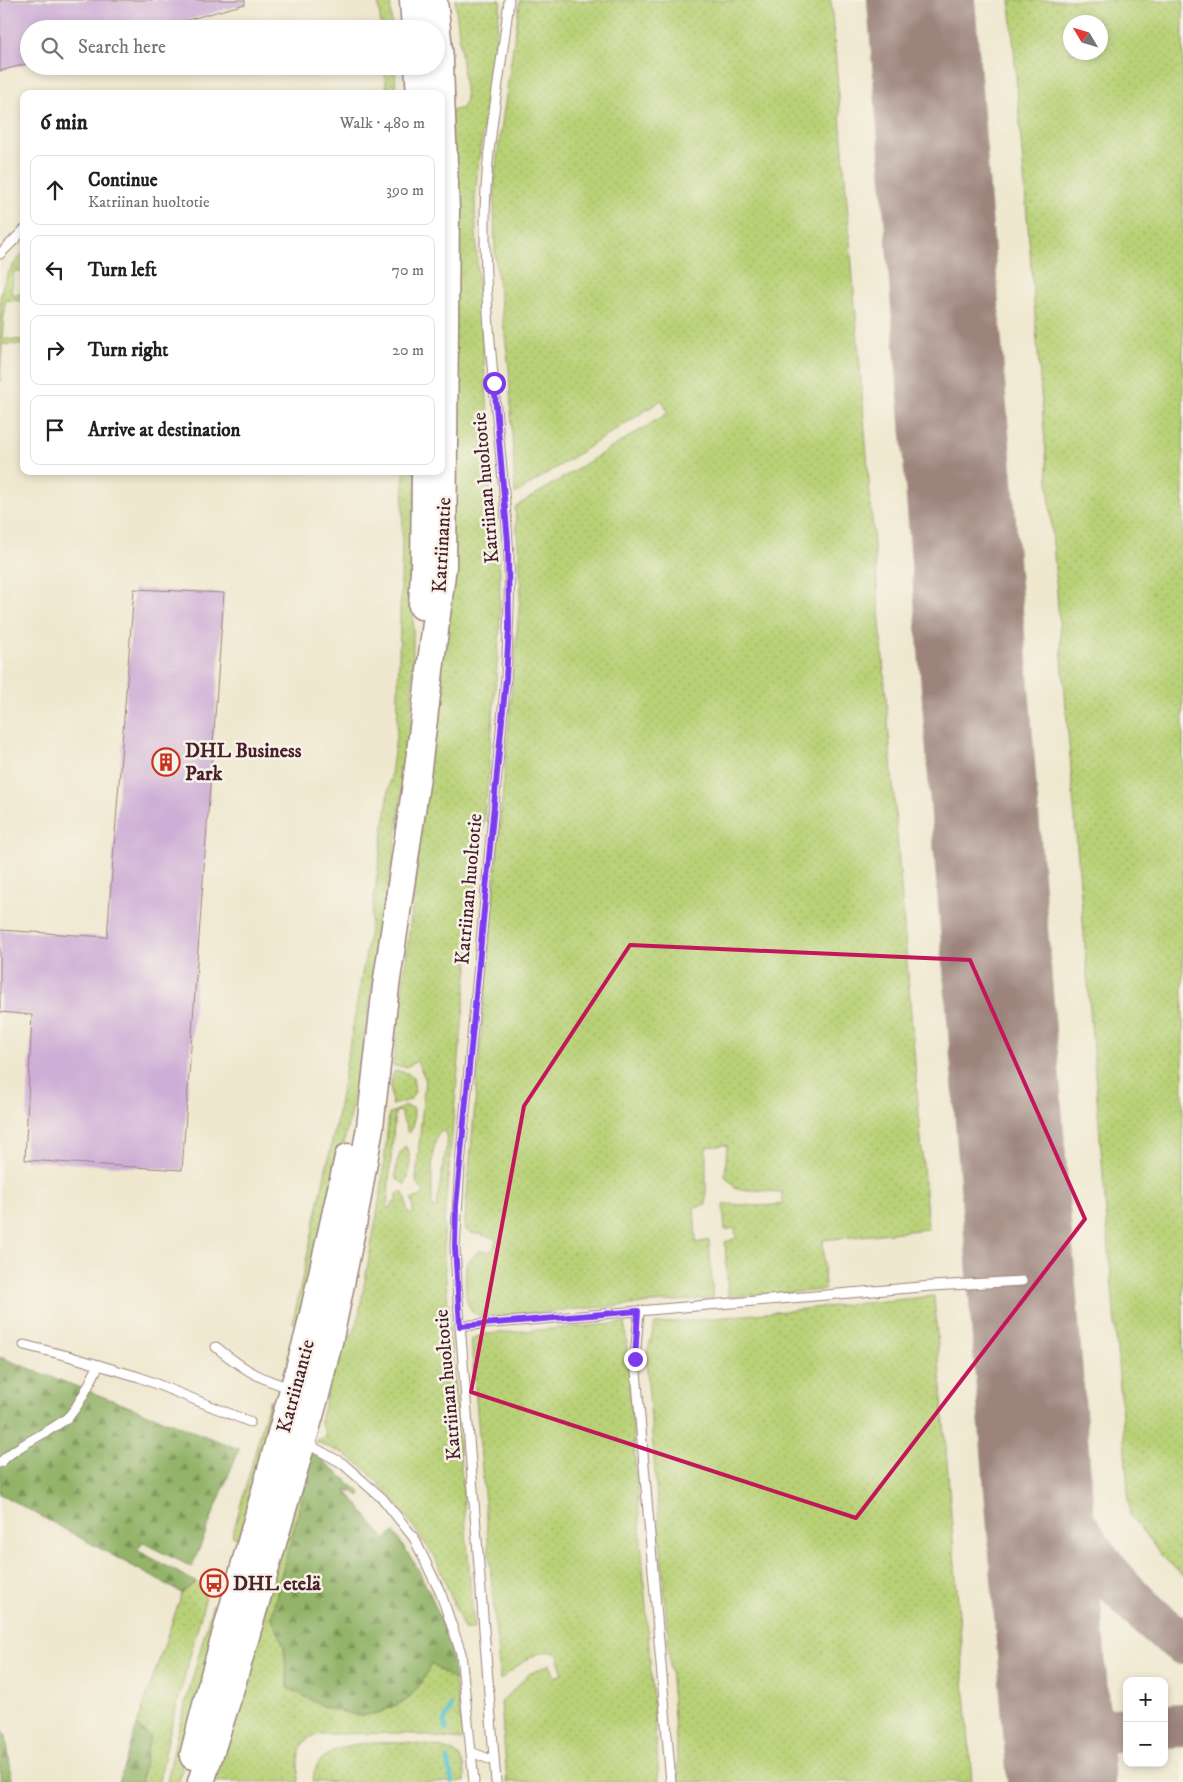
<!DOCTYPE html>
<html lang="en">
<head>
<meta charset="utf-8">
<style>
  :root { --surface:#fff; --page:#f2f2f2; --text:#202124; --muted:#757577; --line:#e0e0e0 }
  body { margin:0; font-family:"IM FELL DW Pica",serif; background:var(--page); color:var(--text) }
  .controls { position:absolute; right:15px; bottom:15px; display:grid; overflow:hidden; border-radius:10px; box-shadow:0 2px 8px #0003 }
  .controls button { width:45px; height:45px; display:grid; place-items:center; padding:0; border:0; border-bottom:1px solid var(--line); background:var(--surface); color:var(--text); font:25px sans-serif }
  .compass { position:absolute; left:1063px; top:15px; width:45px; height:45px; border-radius:50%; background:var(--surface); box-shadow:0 2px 8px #0003; rotate:308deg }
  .stop { position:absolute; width:15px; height:15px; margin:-11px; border:4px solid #7c3aed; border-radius:50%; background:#fff }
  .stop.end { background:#7c3aed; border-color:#fff; box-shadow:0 1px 5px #0008 }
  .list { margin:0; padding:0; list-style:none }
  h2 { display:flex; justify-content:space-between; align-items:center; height:65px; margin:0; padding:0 20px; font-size:21px }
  h2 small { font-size:16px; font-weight:400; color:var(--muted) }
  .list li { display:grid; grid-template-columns:32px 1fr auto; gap:15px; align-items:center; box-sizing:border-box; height:70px; margin:0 10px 10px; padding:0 10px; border:1px solid var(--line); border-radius:10px }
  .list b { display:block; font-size:19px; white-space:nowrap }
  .list p { margin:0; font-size:16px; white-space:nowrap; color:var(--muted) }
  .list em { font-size:16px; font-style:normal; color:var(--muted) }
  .icon { flex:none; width:28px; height:28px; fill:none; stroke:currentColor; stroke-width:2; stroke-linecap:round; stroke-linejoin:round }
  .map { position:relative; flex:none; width:1183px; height:1782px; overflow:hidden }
  .search { position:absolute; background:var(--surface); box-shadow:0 2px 8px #0003; left:20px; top:20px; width:425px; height:55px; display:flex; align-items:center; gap:12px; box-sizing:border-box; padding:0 18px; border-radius:28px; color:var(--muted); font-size:19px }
  .panel { position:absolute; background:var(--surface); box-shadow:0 2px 8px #0003; left:20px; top:90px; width:425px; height:385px; border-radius:10px }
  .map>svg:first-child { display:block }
  .grass { fill:url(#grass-dots); stroke:#817850; fill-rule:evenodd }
  .forest { fill:url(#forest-firs); stroke:#6e6949 }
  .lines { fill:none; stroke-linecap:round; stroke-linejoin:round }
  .stream { stroke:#55c3cb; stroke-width:5 }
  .taxiway { stroke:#9c847d; stroke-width:44 }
  .runway { stroke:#9c847d; stroke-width:108 }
  .building { fill:#ceaed6 }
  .lane-casing { stroke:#9c847d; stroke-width:11 }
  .secondary-casing { stroke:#9c847d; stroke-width:29 }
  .lane { stroke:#fff; stroke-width:9 }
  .secondary { stroke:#fff; stroke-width:26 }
  .route { stroke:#7c3aed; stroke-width:6 }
  .marked { fill:none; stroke:#c2185b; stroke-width:4; stroke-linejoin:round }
  .labels { text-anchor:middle; stroke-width:5; stroke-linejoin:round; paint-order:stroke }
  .street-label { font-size:20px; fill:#4a1f2b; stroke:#f7f3e8 }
  .poi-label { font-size:20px; font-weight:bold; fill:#4a1f2b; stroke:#f7f3e8; text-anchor:start }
</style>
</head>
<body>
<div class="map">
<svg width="1183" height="1782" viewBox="0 0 1183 1782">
  <defs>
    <pattern id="grass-dots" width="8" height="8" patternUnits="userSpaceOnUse" patternTransform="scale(1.25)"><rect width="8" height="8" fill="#b8d176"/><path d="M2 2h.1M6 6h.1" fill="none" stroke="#a0b366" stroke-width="1.8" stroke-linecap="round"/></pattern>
    <pattern id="forest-firs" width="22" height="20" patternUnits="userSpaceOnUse" patternTransform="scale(1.25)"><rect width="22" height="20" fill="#92b367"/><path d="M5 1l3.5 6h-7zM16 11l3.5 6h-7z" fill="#799155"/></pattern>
  </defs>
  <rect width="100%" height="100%" fill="#f7f3e8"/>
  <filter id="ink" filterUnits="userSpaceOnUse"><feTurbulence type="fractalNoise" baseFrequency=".02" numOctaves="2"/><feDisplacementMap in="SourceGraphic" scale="10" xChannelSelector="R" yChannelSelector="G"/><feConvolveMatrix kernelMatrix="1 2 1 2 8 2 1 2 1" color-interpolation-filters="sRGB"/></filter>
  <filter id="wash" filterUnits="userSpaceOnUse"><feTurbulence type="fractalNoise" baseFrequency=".0096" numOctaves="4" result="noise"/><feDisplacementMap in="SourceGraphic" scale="20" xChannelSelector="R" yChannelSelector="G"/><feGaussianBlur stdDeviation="1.12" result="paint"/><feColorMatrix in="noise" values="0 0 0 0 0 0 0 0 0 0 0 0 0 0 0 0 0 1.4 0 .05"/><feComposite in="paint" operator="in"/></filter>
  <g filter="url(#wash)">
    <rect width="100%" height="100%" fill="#efe8cf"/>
    <!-- grass -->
    <g class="grass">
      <path d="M378,0H390L392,29H381Z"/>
      <path d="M455,0H501L478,166L475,199L477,267L500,573V626L488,780L464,1004L444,1222V1256L474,1629H464L435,1557L395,1501L364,1468L346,1455L315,1441L326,1436L320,1422L339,1345C352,1339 355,1332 358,1319L381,1191L389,1114L405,1106L413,1108L414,1110L413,1128L408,1133L401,1113L398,1111L395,1113L387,1206L389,1209L394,1202L397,1203V1194L401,1192L403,1193L406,1199L407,1211L411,1215L413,1214L412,1199L422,1196L424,1192L417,1184L416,1180L425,1078L417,1061L406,1067L393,1066L418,859L451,111L462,108L466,99ZM440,1131H445L447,1143L436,1208H433L432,1203C432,1183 430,1146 440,1131Z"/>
      <path d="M520,0H831L928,1229L823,1240L825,1290L728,1297L725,1242L736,1238L735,1228L725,1230L723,1205C731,1203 735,1205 744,1205C757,1206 768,1206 782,1204V1192L736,1189L725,1176L727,1145L706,1147V1205L694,1207L696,1243L709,1240L713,1298L508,1315C500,1315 488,1318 480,1316C461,1311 466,1279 466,1264L478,1251H491L494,1247L496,1240C487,1232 473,1238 464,1228L521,586L515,507L668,413L662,400L515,494L509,368L495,257L494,202L495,171Z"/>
      <path d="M1010,0H1183V1576L1161,1555L1130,1515ZM1070,22H1100V52H1070Z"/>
      <path d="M384,66H395L396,94H387Z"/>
      <path d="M24,252V272L14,271L11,294H24V301L5,300L2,339L24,340V345L2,344L0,381V301C2,281 10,267 24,252Z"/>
      <path d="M404,471H416L412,699L411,724L394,854L357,1081L340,1162L301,1325L293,1323V1321L335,1128L351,1037L369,935L397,730Z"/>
      <path d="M397,1071L408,1073L413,1078L415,1092L410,1100L392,1105C390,1093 390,1083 394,1072Z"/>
      <path d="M405,1146C413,1153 410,1175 405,1184L396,1179C395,1166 397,1157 405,1146Z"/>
      <path d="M934,1296L972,1782H679L646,1357L655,1324Z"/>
      <path d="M625,1323L659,1782H507L501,1702L529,1674L550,1664L555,1677L563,1673L558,1660L560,1658C547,1638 513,1670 500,1680L471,1341L473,1338L485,1334Z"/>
      <path d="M270,1399C279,1448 256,1494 238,1538L232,1536Z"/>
      <path d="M301,1483L305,1488L279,1584L272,1617L284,1646L288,1688L327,1708L361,1716L378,1713L407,1700L422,1682L431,1664L455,1680L463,1737L461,1740L403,1733L319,1734C294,1740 298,1762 299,1782H210Z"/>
      <path d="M196,1582L204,1589L205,1600L169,1735L159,1782H141L150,1736L137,1725L182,1593Z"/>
      <path d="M213,1603L214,1604L215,1638L190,1729L179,1782H167L177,1735Z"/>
      <path d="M410,1743C426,1746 459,1745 464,1765C465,1770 465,1777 465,1782H312C317,1736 377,1743 410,1743Z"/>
    </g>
    <!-- forest -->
    <g class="forest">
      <path d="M0,1357L239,1449L192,1567L143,1543L137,1550L196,1582L182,1593L0,1494Z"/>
      <path d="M315,1454L361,1493L360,1496L351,1491L346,1490L385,1540L394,1532L417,1567L433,1600L450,1647L455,1680L431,1664L422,1682L407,1700L378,1713L361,1716L327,1708L288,1688L284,1646L272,1618L279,1584L305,1488C304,1477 308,1467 310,1455Z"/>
      <path d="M137,1725L150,1736L141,1782H119Z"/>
      <path d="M0,1727L6,1736L12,1779L11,1782H0Z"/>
    </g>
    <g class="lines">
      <!-- stream -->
      <g class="stream">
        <path d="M446,1730L444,1722L451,1706"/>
        <path d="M448,1759L452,1782"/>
      </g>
      <!-- taxiway -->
      <g class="taxiway">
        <path d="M1030,1386C1038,1422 1046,1459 1060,1493C1085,1553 1130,1605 1183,1643"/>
        <path d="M1053,1676L1072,1734L1091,1782"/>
        <path d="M1164,1726L1183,1725"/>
        <path d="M1057,1735L1127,1729"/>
      </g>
      <!-- runway -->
      <path class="runway" d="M921,0L1061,1782"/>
    </g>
    <g id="blocks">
      <!-- building -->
      <g class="building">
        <path d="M0,0H245V4L155,29H29V63L0,71Z"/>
        <path d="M134,589L224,593L182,1170L25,1160L32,1015L0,1012V930L107,937Z"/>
      </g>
    </g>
  </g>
  <g filter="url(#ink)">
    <use href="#blocks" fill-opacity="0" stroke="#9c847d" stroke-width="1"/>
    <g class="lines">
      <!-- lane casing -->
      <g class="lane-casing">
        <g id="lane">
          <path d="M0,254L24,230"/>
          <path d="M639,1311L635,1359L671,1782"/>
          <path d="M460,1326L932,1286L1022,1281"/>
          <path d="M24,1345L68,1356L139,1377L250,1422"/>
          <path d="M216,1347C242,1368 259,1379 291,1388"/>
          <path d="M313,1447L342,1463L383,1499L414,1538L441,1594L461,1653L474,1782"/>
          <path d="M0,1463C19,1443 46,1435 67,1418C80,1406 90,1381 99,1365"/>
          <path d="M471,1752L494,1761"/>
          <path d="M496,1782L457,1286L455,1247L460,1164L506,678C508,633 511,588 508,542C501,438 485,334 485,229C484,152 501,76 509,0"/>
        </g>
      </g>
      <!-- secondary casing -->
      <g class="secondary-casing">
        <g id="secondary">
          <path d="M413,0L415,29"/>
          <path d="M434,0L440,59L441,94"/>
          <path d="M418,66L420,94"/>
          <path d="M422,606L424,571L425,471"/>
          <path d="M193,1756L208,1697L309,1332L348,1157"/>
          <path d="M201,1782L228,1698L316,1395L330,1338L353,1225L370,1127L386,986L416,784L443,566L446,209L441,95"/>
        </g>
      </g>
      <!-- lane -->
      <use href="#lane" class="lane"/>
      <!-- secondary -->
      <use href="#secondary" class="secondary"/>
    </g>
  </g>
  <g class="lines" filter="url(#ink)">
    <!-- route -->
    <path class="route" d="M494,383L508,542L509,628L506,678L456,1206L455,1247L460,1326L638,1311L635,1359"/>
  </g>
  <!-- marked area -->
  <path class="marked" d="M630,945L970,960L1085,1219L856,1518L471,1392L524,1106Z"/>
  <!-- icons -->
  <defs>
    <g id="building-ring" transform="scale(1.4375)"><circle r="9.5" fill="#f7f3e8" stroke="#c8321e" stroke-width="1.5"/><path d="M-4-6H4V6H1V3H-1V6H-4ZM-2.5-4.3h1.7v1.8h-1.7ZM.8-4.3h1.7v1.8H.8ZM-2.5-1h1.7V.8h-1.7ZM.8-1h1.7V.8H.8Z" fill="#c8321e"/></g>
    <g id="bus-ring" transform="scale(1.4375)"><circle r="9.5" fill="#f7f3e8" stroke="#c8321e" stroke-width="1.5"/><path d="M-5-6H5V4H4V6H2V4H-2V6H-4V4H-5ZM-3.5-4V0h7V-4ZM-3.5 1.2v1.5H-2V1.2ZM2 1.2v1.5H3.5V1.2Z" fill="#c8321e"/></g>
  </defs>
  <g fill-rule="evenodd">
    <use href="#building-ring" x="166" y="762"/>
    <use href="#bus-ring" x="214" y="1583"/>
  </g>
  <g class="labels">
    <!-- street labels -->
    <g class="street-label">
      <text transform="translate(485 488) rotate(-95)" y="7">Katriinan huoltotie</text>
      <text transform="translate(441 545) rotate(-87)" y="7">Katriinantie</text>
      <text transform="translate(468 889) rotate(-85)" y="7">Katriinan huoltotie</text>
      <text transform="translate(447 1385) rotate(-95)" y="7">Katriinan huoltotie</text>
      <text transform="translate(295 1386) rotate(-75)" y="7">Katriinantie</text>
    </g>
    <!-- poi labels -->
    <g class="poi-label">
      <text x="185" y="757">DHL Business<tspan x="185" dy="23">Park</tspan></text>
      <text x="233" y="1590">DHL etelä</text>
    </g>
  </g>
</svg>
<div class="controls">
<button>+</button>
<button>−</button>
</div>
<svg class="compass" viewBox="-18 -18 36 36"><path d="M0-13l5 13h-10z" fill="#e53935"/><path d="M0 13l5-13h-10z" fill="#757577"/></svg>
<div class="stop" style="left:494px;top:383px"></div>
<div class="stop end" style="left:635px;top:1359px"></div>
<div class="search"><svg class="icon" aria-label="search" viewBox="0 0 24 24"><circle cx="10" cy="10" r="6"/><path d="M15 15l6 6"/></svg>Search here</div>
<section class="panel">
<h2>6 min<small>Walk · 480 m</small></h2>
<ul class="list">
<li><svg class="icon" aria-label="ahead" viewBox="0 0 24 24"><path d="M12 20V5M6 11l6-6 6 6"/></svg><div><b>Continue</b><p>Katriinan huoltotie</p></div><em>390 m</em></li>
<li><svg class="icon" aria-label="left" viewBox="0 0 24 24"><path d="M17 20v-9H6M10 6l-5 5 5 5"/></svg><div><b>Turn left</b></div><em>70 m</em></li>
<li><svg class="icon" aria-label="right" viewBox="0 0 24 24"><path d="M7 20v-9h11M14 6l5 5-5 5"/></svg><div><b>Turn right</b></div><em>20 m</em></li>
<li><svg class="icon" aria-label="arrive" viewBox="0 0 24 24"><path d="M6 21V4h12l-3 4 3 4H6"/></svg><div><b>Arrive at destination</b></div></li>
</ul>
</section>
</div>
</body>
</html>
